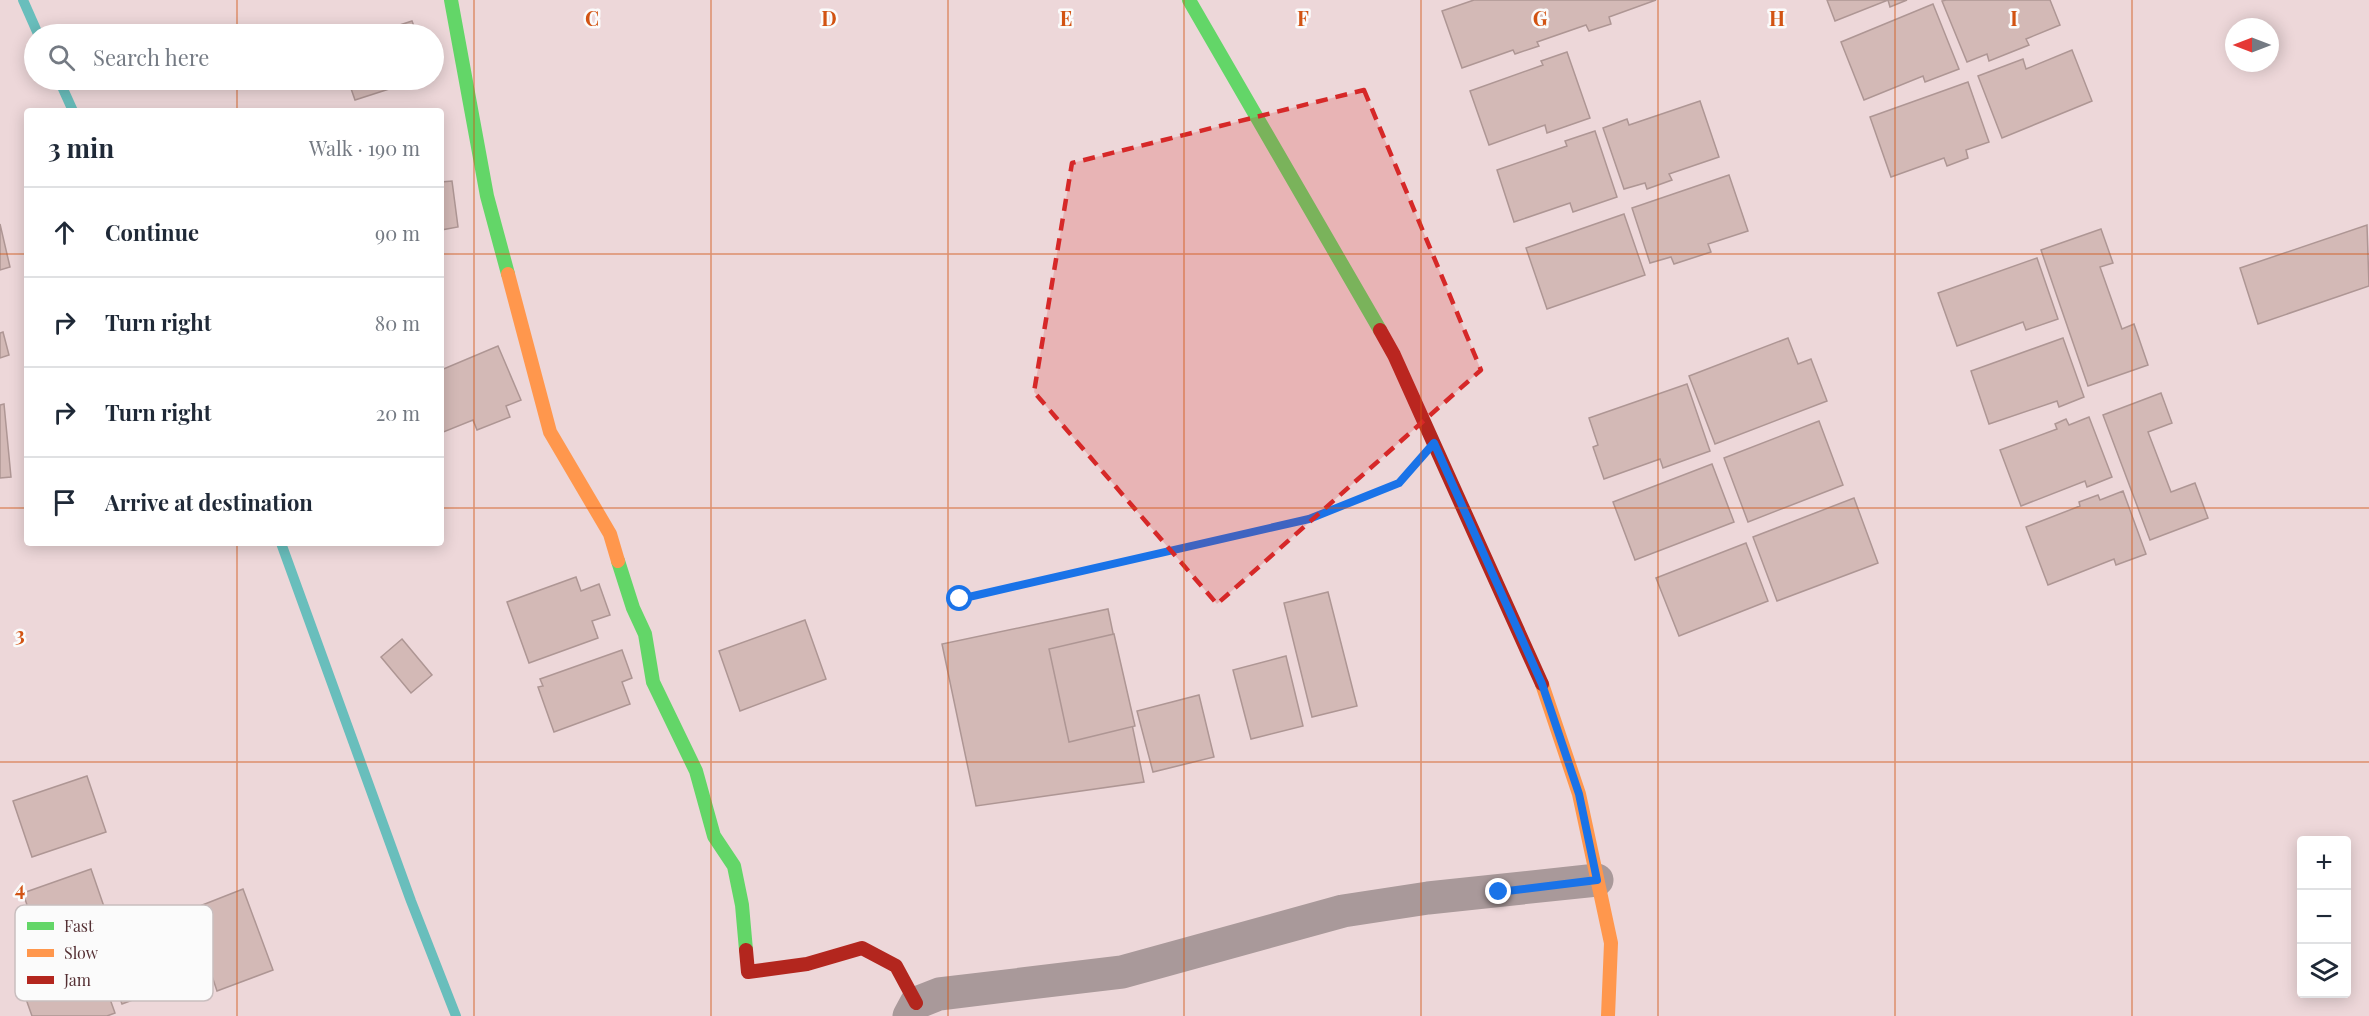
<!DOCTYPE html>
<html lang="en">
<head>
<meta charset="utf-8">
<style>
  :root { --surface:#fff; --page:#f2f2f3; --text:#1f2937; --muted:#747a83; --line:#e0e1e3 }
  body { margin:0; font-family:"Playfair Display",serif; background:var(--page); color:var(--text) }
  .controls { position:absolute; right:18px; bottom:18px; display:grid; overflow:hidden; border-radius:6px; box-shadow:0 3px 15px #0003 }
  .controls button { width:54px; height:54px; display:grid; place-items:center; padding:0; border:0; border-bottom:2px solid var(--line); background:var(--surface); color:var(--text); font:30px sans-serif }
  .compass { position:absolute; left:2225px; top:18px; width:54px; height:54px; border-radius:50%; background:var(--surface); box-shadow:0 3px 15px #0003; rotate:270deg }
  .stop { position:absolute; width:18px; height:18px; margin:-14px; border:4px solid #1a73e8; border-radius:50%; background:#fff }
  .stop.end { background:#1a73e8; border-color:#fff; box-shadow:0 2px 6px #0008 }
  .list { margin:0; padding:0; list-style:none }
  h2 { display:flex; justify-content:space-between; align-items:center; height:78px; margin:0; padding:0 24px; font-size:26px }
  h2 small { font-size:20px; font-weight:400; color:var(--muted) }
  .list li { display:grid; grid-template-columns:39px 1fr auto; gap:18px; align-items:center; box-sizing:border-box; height:90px; padding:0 24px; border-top:2px solid var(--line) }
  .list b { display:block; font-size:22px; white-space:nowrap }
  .list em { font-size:20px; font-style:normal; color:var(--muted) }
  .icon { flex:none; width:33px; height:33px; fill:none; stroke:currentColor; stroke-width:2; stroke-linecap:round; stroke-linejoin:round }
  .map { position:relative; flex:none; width:2369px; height:1016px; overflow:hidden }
  .search { position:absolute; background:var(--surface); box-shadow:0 3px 15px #0003; left:24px; top:24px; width:420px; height:66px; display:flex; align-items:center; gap:15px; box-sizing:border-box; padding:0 21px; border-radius:33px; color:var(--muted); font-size:22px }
  .panel { position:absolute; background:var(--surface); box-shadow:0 3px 15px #0003; left:24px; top:108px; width:420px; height:438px; border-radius:6px }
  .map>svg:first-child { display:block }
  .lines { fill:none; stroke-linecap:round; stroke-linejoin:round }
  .stream { stroke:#69bebc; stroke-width:10 }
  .building { fill:#d3b9b6; stroke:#ae9694; stroke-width:1.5 }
  .path { stroke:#a8999a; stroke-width:4; stroke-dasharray:4.5 4.5; stroke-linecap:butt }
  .street { stroke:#a9999a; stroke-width:33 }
  .fast { stroke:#63d668; stroke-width:14 }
  .slow { stroke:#ff974d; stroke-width:14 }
  .jam { stroke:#b3261e; stroke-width:14 }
  .route { stroke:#1a73e8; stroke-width:8 }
  .marked { fill:#d62828; fill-opacity:0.2; stroke:#d62828; stroke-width:4.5; stroke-dasharray:12 8; stroke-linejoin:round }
  .grid { fill:none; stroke:#d25312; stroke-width:1.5; stroke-opacity:0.55 }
  .key { fill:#fbfbfb; stroke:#c9bebf; stroke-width:1.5 }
  .key-label { font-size:16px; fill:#542f33 }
  .grid-label { font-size:20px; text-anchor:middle; font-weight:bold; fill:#d25312; stroke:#fbfbfb; stroke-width:5; stroke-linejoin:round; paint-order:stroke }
</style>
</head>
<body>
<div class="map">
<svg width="2369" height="1016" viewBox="0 0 2369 1016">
  <rect width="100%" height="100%" fill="#edd7d9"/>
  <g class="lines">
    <!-- stream -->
    <g class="stream">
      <path d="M23,0L38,34"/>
      <path d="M59,80L73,111"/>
      <path d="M281,543L411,901L456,1016"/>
    </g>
  </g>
  <!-- building -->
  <g class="building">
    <path d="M1474,0H1656L1609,17L1611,24L1589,31L1586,25L1537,42L1539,46L1515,54L1513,50L1462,68L1442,11Z"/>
    <path d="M1827,0H1907L1890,7L1888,0L1835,21Z"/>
    <path d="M1946,0H2050L2060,25L2026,39L2029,45L1989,61L1987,54L1967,62L1942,1Z"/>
    <path d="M1933,4L1959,69L1925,82L1923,76L1864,100L1841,42Z"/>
    <path d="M412,21L417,34H372Z"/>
    <path d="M2072,50L2092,101L2002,138L1978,76L2023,59L2026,69Z"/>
    <path d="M1567,52L1590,118L1547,133L1545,125L1489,145L1470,91L1543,65L1541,61Z"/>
    <path d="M348,80H417L355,100Z"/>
    <path d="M1968,82L1989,142L1966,150L1968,158L1947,166L1944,158L1891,177L1870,117Z"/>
    <path d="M1700,101L1719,157L1669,174L1672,180L1647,189L1645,183L1624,189L1603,128L1627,119L1629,125Z"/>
    <path d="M1595,131L1617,197L1573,212L1570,203L1514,222L1497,170L1567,146L1565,141Z"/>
    <path d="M1729,175L1748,231L1708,244L1711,252L1674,264L1671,257L1650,263L1632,208Z"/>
    <path d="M452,181L458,227L441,230V182Z"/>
    <path d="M1624,214L1645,275L1547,309L1526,248Z"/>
    <path d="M0,224L10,267L0,270Z"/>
    <path d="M2367,225L2369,286L2258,324L2240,268Z"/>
    <path d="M2101,229L2113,263L2100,267L2122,329L2134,324L2148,365L2088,386L2041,250Z"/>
    <path d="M2037,258L2058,319L2026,330L2023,322L1957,346L1938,293Z"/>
    <path d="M3,332L9,355L0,358V333Z"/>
    <path d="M1788,338L1798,364L1811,359L1827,401L1715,444L1689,376Z"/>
    <path d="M2063,338L2084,397L2059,407L2057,401L1989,424L1971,371Z"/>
    <path d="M498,346L521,400L506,406L510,417L477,430L473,420L441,433V370Z"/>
    <path d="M1687,384L1710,451L1663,468L1660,459L1604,479L1593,447L1598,445L1589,418Z"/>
    <path d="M2161,393L2172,423L2148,432L2171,492L2195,483L2208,518L2150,540L2103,415Z"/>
    <path d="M4,404L11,477L0,478V405Z"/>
    <path d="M2089,417L2112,477L2087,487L2085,481L2021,506L2000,450L2057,429L2055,424L2066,419L2069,425Z"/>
    <path d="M1819,421L1843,485L1748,522L1724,458Z"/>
    <path d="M1712,464L1734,522L1635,560L1613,502Z"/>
    <path d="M2123,491L2146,554L2116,565L2114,559L2048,585L2026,527L2080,506L2079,502L2098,495L2100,500Z"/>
    <path d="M1854,498L1878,563L1777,601L1753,537Z"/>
    <path d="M1746,543L1768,601L1679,636L1656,578Z"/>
    <path d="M576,577L581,591L599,584L610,615L592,621L598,638L529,663L507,602Z"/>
    <path d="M1328,592L1357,706L1312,717L1284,603Z"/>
    <path d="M1108,609L1144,782L976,806L942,644Z"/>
    <path d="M805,620L826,679L740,711L719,651Z"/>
    <path d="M1114,634L1135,726L1069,742L1049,649Z"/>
    <path d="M402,639L432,675L411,693L381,657Z"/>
    <path d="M622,650L632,678L622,682L630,704L554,732L538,687L543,686L540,679Z"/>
    <path d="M1286,656L1303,726L1251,739L1233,670Z"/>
    <path d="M1199,695L1214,757L1153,772L1137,711Z"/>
    <path d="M87,776L106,832L32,857L13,801Z"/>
    <path d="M91,869L109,921L40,944L23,893Z"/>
    <path d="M243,889L273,970L217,991L211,973L206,975L182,913Z"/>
    <path d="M170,912L198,988L172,998L167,987L122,1004L98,939Z"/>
    <path d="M95,957L115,1013L107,1016H32L20,982Z"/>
  </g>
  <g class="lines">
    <!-- path -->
    <path class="path" d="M960,599L1309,519L1399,483L1407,473"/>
    <!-- street -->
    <path class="street" d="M909,1016L916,1003L939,994L1122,972L1343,911L1428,898L1597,880"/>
    <!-- fast -->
    <g class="fast">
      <path d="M451,0L487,196L508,274"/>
      <path d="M1189,0L1380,330"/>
      <path d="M618,561L633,608L645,634L653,682L696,771L714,836L734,866L742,905L746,950"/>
    </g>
    <!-- slow -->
    <g class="slow">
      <path d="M508,274L550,432L610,534L618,561"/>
      <path d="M1542,684L1579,794L1611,943L1608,1016"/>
    </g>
    <!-- jam -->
    <g class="jam">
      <path d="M1380,330L1394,355L1542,684"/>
      <path d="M746,950L748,972L807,964L862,948L896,966L916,1003"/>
    </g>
  </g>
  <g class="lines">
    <!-- route -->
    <path class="route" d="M960,599L1309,519L1399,483L1434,443L1542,684L1579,794L1597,880L1499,892"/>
  </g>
  <!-- marked area -->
  <path class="marked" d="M1364,90L1481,370L1217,604L1034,392L1072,163Z"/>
  <!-- grid -->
  <path class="grid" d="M237,0V34M474,0V1016M711,0V1016M948,0V1016M1184,0V1016M1421,0V1016M1658,0V1016M1895,0V1016M2132,0V1016M237,80V111M0,254H27M441,254H2369M0,508H27M441,508H2369M237,543V1016M0,762H2369"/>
  <!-- legend -->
  <rect x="15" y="905" width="198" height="96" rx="9" class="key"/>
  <rect x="27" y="922" width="27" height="8" fill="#63d668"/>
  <rect x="27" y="949" width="27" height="8" fill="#ff974d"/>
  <rect x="27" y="976" width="27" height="8" fill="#b3261e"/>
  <g class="key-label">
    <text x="64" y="932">Fast</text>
    <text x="64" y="959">Slow</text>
    <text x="64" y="986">Jam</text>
  </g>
  <g class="grid-label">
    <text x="592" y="26">C</text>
    <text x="829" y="26">D</text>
    <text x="1066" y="26">E</text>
    <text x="1303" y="26">F</text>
    <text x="1540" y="26">G</text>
    <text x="1777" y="26">H</text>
    <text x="2014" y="26">I</text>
    <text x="20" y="642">3</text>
    <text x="20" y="896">4</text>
  </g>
</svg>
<div class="controls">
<button>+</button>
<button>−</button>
<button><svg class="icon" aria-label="layers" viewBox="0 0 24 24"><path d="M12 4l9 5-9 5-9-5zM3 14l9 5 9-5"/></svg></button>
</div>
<svg class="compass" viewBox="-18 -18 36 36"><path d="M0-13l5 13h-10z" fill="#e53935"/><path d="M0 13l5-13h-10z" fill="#747a83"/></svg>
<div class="stop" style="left:960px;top:599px"></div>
<div class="stop end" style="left:1499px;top:892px"></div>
<div class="search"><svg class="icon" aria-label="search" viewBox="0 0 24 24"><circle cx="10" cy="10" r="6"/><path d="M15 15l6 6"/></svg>Search here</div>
<section class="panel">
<h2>3 min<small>Walk · 190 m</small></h2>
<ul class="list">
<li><svg class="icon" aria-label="ahead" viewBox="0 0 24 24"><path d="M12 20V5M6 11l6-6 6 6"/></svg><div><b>Continue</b></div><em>90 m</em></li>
<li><svg class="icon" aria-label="right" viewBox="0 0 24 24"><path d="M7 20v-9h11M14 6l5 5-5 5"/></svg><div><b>Turn right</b></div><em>80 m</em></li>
<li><svg class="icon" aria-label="right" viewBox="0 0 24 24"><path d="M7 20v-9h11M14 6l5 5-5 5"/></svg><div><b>Turn right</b></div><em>20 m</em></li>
<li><svg class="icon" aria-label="arrive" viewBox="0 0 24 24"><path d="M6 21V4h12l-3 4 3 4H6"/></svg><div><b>Arrive at destination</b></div></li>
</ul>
</section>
</div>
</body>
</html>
